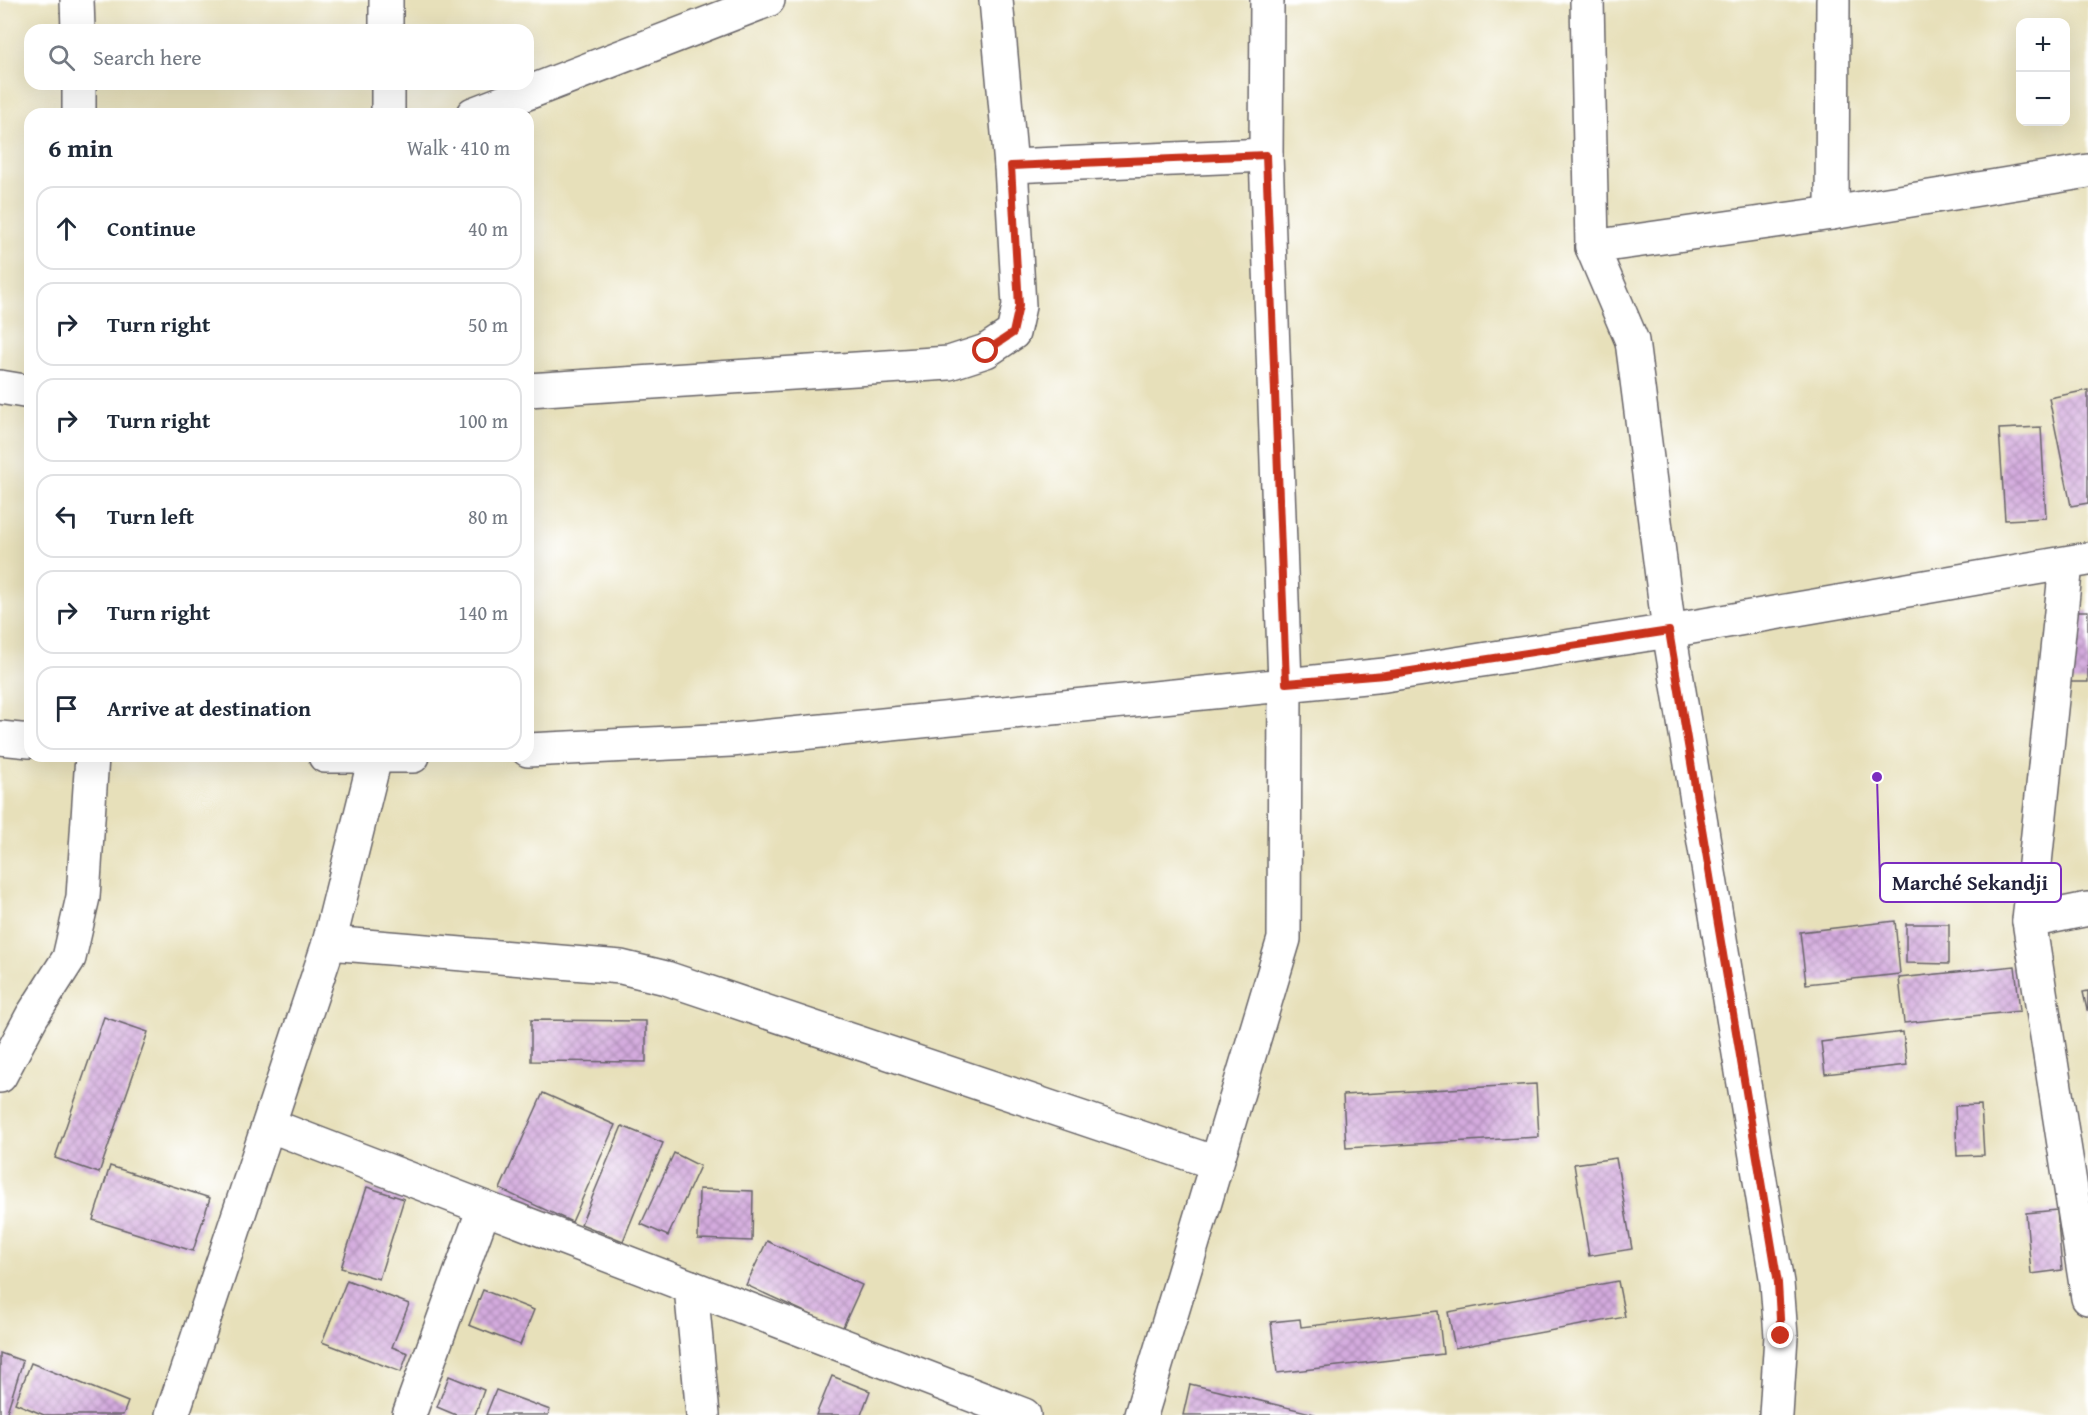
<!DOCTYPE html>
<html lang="en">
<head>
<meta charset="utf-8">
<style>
  :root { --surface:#fff; --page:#f2f2f3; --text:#1f2937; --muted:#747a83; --line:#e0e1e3 }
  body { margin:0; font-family:"Gentium Book Plus",serif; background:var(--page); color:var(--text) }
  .controls { position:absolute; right:18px; top:18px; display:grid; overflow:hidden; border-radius:12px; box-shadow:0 6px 24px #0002 }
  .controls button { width:54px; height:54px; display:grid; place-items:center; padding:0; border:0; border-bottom:2px solid var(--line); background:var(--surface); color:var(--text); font:30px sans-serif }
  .stop { position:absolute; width:18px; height:18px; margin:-14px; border:4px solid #c8321e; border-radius:50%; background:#fff }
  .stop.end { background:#c8321e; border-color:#fff; box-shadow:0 2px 6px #0008 }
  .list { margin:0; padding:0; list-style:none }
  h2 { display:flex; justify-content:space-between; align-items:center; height:78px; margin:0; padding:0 24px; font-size:26px }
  h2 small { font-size:20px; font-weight:400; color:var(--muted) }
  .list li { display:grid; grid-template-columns:39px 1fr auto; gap:18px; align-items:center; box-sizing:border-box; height:84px; margin:0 12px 12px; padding:0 12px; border:2px solid var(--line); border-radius:18px }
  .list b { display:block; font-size:22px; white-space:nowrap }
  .list em { font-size:20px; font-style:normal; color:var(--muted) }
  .icon { flex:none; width:33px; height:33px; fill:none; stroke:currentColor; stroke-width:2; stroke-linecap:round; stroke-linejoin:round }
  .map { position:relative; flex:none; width:2088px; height:1415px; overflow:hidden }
  .search { position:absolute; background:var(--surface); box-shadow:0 6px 24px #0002; left:24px; top:24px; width:510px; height:66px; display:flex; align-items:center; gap:15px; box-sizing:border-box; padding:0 21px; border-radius:18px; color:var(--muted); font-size:22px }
  .panel { position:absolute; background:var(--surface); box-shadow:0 6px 24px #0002; left:24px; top:108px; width:510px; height:654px; border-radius:18px }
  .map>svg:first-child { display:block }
  .building { fill:url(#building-cross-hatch) }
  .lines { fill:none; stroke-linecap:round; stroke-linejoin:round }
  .minor-casing { stroke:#676467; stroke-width:36 }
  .tertiary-casing { stroke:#676467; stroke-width:36 }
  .minor { stroke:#fff; stroke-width:33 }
  .tertiary { stroke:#fff; stroke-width:33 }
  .route { stroke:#c8321e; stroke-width:8 }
  .leader { fill:none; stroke:#7b2cbf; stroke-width:2 }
  .callout-dot { fill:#7b2cbf; stroke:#fff; stroke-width:2 }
  .callout { fill:#fff; stroke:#7b2cbf; stroke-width:2 }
  .callout-label { font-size:21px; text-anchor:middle; font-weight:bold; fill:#22223b }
</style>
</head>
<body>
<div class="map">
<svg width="2088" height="1415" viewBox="0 0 2088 1415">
  <defs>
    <pattern id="building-cross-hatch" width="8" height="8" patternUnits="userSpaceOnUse" patternTransform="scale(1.5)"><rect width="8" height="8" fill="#d4abde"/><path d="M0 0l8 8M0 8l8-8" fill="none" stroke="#ac8bb5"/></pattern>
  </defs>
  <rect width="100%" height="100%" fill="#fff"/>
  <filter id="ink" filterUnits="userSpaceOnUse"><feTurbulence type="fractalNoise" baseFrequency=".0167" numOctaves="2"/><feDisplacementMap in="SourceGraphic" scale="12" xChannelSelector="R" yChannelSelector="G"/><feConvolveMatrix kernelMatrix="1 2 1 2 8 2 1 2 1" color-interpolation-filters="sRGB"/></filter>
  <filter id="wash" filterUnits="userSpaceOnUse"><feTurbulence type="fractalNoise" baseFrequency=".008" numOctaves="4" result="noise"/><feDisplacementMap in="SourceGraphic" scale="24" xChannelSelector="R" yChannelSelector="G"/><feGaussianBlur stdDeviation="1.35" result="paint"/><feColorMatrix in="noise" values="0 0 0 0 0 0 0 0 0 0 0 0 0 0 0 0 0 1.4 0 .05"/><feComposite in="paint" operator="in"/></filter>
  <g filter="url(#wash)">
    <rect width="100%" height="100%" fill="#e7e0ba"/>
    <g id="blocks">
      <!-- building -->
      <g class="building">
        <path d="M2088,390V503L2071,506L2049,398Z"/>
        <path d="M2041,427L2046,518L2005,520L1999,429Z"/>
        <path d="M2067,611H2088V682H2065Z"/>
        <path d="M1895,921L1900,974L1806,984L1800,932Z"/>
        <path d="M1906,924H1949V964L1906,963Z"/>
        <path d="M2015,966L2020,1011L1904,1023L1899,978Z"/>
        <path d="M2088,991V1010H2087L2083,992Z"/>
        <path d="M104,1017L148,1032L99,1173L55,1158Z"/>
        <path d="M531,1020L646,1021V1062L531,1061Z"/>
        <path d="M1903,1032L1907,1065L1825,1074L1821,1042Z"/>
        <path d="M1536,1084L1539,1137L1346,1148L1343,1095Z"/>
        <path d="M543,1093L615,1125L572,1222L500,1189Z"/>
        <path d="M1981,1105L1984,1155L1957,1156L1955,1106Z"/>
        <path d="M622,1126L663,1143L623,1241L581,1224Z"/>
        <path d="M674,1153L700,1166L668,1236L641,1224Z"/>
        <path d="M1616,1158L1632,1249L1589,1256L1574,1164Z"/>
        <path d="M110,1166L210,1198L193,1251L93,1220Z"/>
        <path d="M367,1187L404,1199L379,1279L341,1268Z"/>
        <path d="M699,1189L753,1191L752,1241L698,1239Z"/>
        <path d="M2057,1210L2062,1270L2031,1274L2026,1213Z"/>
        <path d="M767,1241L862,1285L842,1329L746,1285Z"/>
        <path d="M347,1280L409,1304L392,1347L408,1353L401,1372L322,1342Z"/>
        <path d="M1618,1281L1625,1317L1455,1348L1448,1312Z"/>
        <path d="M483,1290L534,1310L520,1345L469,1325Z"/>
        <path d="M1438,1311L1443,1354L1277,1373L1271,1322L1300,1319L1301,1327Z"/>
        <path d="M0,1353L23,1361L6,1415H0Z"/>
        <path d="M31,1363L128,1402L123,1415H44L15,1403Z"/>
        <path d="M449,1376L484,1390L475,1415H456L437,1407Z"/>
        <path d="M832,1376L870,1391L861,1415H816Z"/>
        <path d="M1190,1384L1315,1414V1415H1183Z"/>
        <path d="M496,1390L550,1410L548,1415H486Z"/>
      </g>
    </g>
  </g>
  <g filter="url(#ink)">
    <use href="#blocks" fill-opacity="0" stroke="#676467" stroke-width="1.5"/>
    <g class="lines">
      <!-- minor casing -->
      <g class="minor-casing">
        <g id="minor">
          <path d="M77,0L78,30"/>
          <path d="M386,0V30"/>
          <path d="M79,84V114"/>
          <path d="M388,84V114"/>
          <path d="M473,114L768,0"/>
          <path d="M1011,166L1266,155"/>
          <path d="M1832,213L1833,0"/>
          <path d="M0,387L30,392"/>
          <path d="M528,390L949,363L986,351L1013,333L1019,306L1011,166L996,0"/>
          <path d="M2066,564L2029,921L2088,1298"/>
          <path d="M0,738L30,741"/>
          <path d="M528,750L731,740L1385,675L1669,631L2088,559"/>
          <path d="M325,756H413"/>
          <path d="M2029,921L2088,909"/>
          <path d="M329,943L621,967L666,978L1216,1163"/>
          <path d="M0,1076L32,1016L69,958L83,897L92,756"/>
          <path d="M269,1125L1024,1415"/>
          <path d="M691,1287L703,1415"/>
          <path d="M172,1415L329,943L375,758"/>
          <path d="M409,1415L484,1208"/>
          <path d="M1141,1415L1284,939L1285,683L1266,155L1267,0"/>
          <path d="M1776,1415L1781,1336L1777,1283L1669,631L1632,341L1592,247L1832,213L2088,171"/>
        </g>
      </g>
      <!-- tertiary casing -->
      <g class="tertiary-casing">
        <path id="tertiary" d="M1587,0L1592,247"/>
      </g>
      <!-- minor -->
      <use href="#minor" class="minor"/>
      <!-- tertiary -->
      <use href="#tertiary" class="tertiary"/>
    </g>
  </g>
  <g class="lines" filter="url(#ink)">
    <!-- route -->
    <path class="route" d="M986,351L1013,333L1019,306L1011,166L1266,155L1286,683L1385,675L1669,631L1778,1283L1781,1336"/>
  </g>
  <!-- callouts -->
  <path class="leader" d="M1877 777L1880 882"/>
  <circle class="callout-dot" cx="1877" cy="777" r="6"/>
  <rect class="callout" x="1880" y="863" width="181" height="39" rx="6"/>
  <g class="callout-label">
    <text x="1970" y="890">Marché Sekandji</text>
  </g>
</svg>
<div class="controls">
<button>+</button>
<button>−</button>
</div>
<div class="stop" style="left:986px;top:351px"></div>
<div class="stop end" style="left:1781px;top:1336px"></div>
<div class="search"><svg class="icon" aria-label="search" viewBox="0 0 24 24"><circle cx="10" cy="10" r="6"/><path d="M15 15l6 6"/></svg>Search here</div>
<section class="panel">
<h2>6 min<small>Walk · 410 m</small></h2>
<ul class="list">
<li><svg class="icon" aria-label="ahead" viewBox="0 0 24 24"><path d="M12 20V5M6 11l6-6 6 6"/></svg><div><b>Continue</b></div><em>40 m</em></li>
<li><svg class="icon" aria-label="right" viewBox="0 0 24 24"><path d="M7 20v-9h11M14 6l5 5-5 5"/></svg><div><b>Turn right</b></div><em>50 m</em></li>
<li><svg class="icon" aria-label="right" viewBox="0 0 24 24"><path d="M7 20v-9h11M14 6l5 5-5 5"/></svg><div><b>Turn right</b></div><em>100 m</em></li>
<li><svg class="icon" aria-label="left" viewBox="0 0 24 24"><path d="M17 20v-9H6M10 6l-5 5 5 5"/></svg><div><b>Turn left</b></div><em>80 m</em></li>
<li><svg class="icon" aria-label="right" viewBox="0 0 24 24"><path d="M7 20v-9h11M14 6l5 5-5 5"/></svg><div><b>Turn right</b></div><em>140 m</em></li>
<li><svg class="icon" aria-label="arrive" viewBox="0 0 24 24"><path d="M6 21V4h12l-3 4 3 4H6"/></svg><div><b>Arrive at destination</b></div></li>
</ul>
</section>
</div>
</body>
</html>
